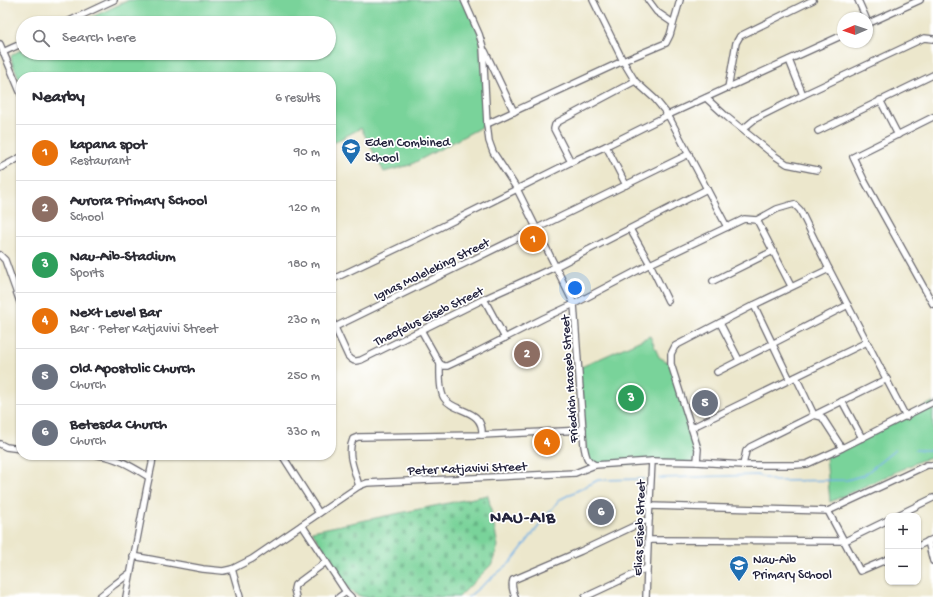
<!DOCTYPE html>
<html lang="en">
<head>
<meta charset="utf-8">
<style>
  :root { --surface:#fff; --page:#f7f7f7; --text:#2b2b33; --muted:#7c7c81; --line:#e1e1e2; --accent:#7c3aed }
  body { margin:0; font-family:"Gochi Hand",sans-serif; background:var(--page); color:var(--text) }
  .controls { position:absolute; right:12px; bottom:12px; display:grid; overflow:hidden; border-radius:8px; box-shadow:0 1px 3px #0004 }
  .controls button { width:36px; height:36px; display:grid; place-items:center; padding:0; border:0; border-bottom:1px solid var(--line); background:var(--surface); color:var(--text); font:20px sans-serif }
  .compass { position:absolute; left:837px; top:12px; width:36px; height:36px; border-radius:50%; background:var(--surface); box-shadow:0 1px 3px #0004; rotate:268deg }
  .you { position:absolute; left:575px; top:288px; width:14px; height:14px; margin:-10px; border:3px solid #fff; border-radius:50%; background:#1a73e8; box-shadow:0 0 0 6px #1a73e833 }
  .badge { display:grid; place-items:center; width:26px; height:26px; border-radius:50%; background:var(--accent); color:#fff; font-size:13px; font-weight:700 }
  .pin { position:absolute; translate:-50% -50%; border:2px solid #fff; box-shadow:0 1px 4px #0006 }
  .list { margin:0; padding:0; list-style:none }
  h2 { display:flex; justify-content:space-between; align-items:center; height:52px; margin:0; padding:0 16px; font-size:17px }
  h2 small { font-size:13px; font-weight:400; color:var(--muted) }
  .list li { display:grid; grid-template-columns:26px 1fr auto; gap:12px; align-items:center; box-sizing:border-box; height:56px; padding:0 16px; border-top:1px solid var(--line) }
  .list b { display:block; font-size:15px; white-space:nowrap }
  .list p { margin:0; font-size:13px; white-space:nowrap; color:var(--muted) }
  .list em { font-size:13px; font-style:normal; color:var(--muted) }
  .icon { flex:none; width:22px; height:22px; fill:none; stroke:currentColor; stroke-width:2; stroke-linecap:round; stroke-linejoin:round }
  .map { position:relative; flex:none; width:933px; height:597px; overflow:hidden }
  .search { position:absolute; background:var(--surface); box-shadow:0 1px 3px #0004; left:16px; top:16px; width:320px; height:44px; display:flex; align-items:center; gap:10px; box-sizing:border-box; padding:0 14px; border-radius:22px; color:var(--muted); font-size:15px }
  .panel { position:absolute; background:var(--surface); box-shadow:0 1px 3px #0004; left:16px; top:72px; width:320px; height:388px; border-radius:16px }
  .map>svg:first-child { display:block }
  .green { fill:#79d39a; stroke:#4e7a6a }
  .cemetery { fill:url(#cemetery-stones); stroke:#4e7a6a }
  .lines { fill:none; stroke-linecap:round; stroke-linejoin:round }
  .stream { stroke:#73b0e5; stroke-width:1.5 }
  .minor-casing { stroke:#69676e; stroke-width:8 }
  .minor { stroke:#fff; stroke-width:5.5 }
  .labels { text-anchor:middle; stroke-width:3.5; stroke-linejoin:round; paint-order:stroke }
  .poi-label { font-size:13px; fill:#22223b; stroke:#fff; text-anchor:start }
  .street-label { font-size:13px; fill:#22223b; stroke:#fff }
  .district-label { font-size:17px; font-weight:bold; letter-spacing:1px; fill:#22223b; stroke:#fff }
</style>
</head>
<body>
<div class="map">
<svg width="933" height="597" viewBox="0 0 933 597">
  <defs>
    <pattern id="cemetery-stones" width="16" height="16" patternUnits="userSpaceOnUse"><rect width="16" height="16" fill="#79d39a"/><path d="M2 7V4a2 2 0 0 1 4 0v3zM10 15v-3a2 2 0 0 1 4 0v3z" fill="#68b586"/></pattern>
  </defs>
  <rect width="100%" height="100%" fill="#fff"/>
  <filter id="ink" filterUnits="userSpaceOnUse"><feTurbulence type="fractalNoise" baseFrequency=".025" numOctaves="2"/><feDisplacementMap in="SourceGraphic" scale="8" xChannelSelector="R" yChannelSelector="G"/><feConvolveMatrix kernelMatrix="1 2 1 2 8 2 1 2 1" color-interpolation-filters="sRGB"/></filter>
  <filter id="wash" filterUnits="userSpaceOnUse"><feTurbulence type="fractalNoise" baseFrequency=".012" numOctaves="4" result="noise"/><feDisplacementMap in="SourceGraphic" scale="16" xChannelSelector="R" yChannelSelector="G"/><feGaussianBlur stdDeviation="0.9" result="paint"/><feColorMatrix in="noise" values="0 0 0 0 0 0 0 0 0 0 0 0 0 0 0 0 0 1.4 0 .05"/><feComposite in="paint" operator="in"/></filter>
  <g filter="url(#wash)">
    <rect width="100%" height="100%" fill="#ece7cc"/>
    <!-- green -->
    <g class="green">
      <path d="M129,0H464L479,34L487,124L410,165L384,172L361,128L331,144V77H21V83L12,62L11,56L15,53L23,49V53H329V23H79Z"/>
      <path d="M650,336L659,357L671,364L698,449L697,462L595,465L587,459L579,368Z"/>
      <path d="M933,402V458L922,460L830,502L826,456Z"/>
    </g>
    <!-- cemetery -->
    <path class="cemetery" d="M488,495L498,546L492,564L459,597H364L357,595L350,591L312,531Z"/>
    <g class="lines">
      <!-- stream -->
      <g class="stream">
        <path d="M915,450H933"/>
        <path d="M659,478L757,475L775,481L847,480L864,475L895,450"/>
        <path d="M468,597L511,562L559,500L598,480L644,479"/>
      </g>
    </g>
  </g>
  <g filter="url(#ink)">
    <g class="lines">
      <!-- minor casing -->
      <g class="minor-casing">
        <g id="minor">
          <path d="M464,0L479,34L483,47L487,124L489,141L493,152L517,189L574,304L584,446C586,455 586,461 595,465"/>
          <path d="M593,0L623,61L635,81L655,99L668,115L727,227"/>
          <path d="M648,0L657,12L673,23"/>
          <path d="M858,0L866,18"/>
          <path d="M65,23L114,0"/>
          <path d="M867,24L920,0"/>
          <path d="M0,44L21,94"/>
          <path d="M485,51L514,112"/>
          <path d="M3,52L23,43"/>
          <path d="M789,60L803,95"/>
          <path d="M728,88L736,43L740,36L813,0"/>
          <path d="M706,98L727,117L775,156L787,164L817,170"/>
          <path d="M880,100L898,135"/>
          <path d="M933,117L853,157L864,180L933,304"/>
          <path d="M487,124L623,61L666,43L670,35L680,0"/>
          <path d="M743,129L755,119L803,95L924,38L933,39"/>
          <path d="M818,131L933,75"/>
          <path d="M606,146L626,185"/>
          <path d="M571,162L554,129L555,125L558,122L635,81"/>
          <path d="M0,168L21,157"/>
          <path d="M757,220L791,286"/>
          <path d="M630,229L650,264L668,301"/>
          <path d="M0,255L5,260L21,305"/>
          <path d="M331,280L415,240L571,162L606,146L668,115L843,35"/>
          <path d="M713,281L773,251"/>
          <path d="M484,299L505,338"/>
          <path d="M754,305L790,380"/>
          <path d="M331,319L348,356C352,361 355,362 361,360L484,299L555,267L707,189"/>
          <path d="M720,323L739,360"/>
          <path d="M335,327L689,154"/>
          <path d="M421,330L440,364L444,366H447L475,353L544,318L574,304L650,264L744,219L757,220L777,209L794,204L800,210L829,269L906,417"/>
          <path d="M440,364C440,373 439,390 444,398C453,413 484,408 482,435"/>
          <path d="M717,372L848,305"/>
          <path d="M796,377L814,415L822,417L842,448"/>
          <path d="M842,401L862,438"/>
          <path d="M691,428L867,342"/>
          <path d="M0,444L6,447L21,449"/>
          <path d="M98,455C117,457 134,468 149,477"/>
          <path d="M282,455L319,513"/>
          <path d="M697,462L698,449L671,364V354L675,346L754,305L829,269"/>
          <path d="M743,465L746,451L750,447L887,379"/>
          <path d="M359,486C355,471 346,454 353,439L358,437L482,435L583,430"/>
          <path d="M649,506L828,511L927,465H933"/>
          <path d="M828,511L860,571L888,559"/>
          <path d="M896,516L933,498"/>
          <path d="M302,525L346,592L351,597"/>
          <path d="M648,540L845,541L888,520"/>
          <path d="M928,541L933,561"/>
          <path d="M918,546L933,539"/>
          <path d="M133,556L203,569L223,571L232,569L252,559L359,486L367,483L575,473L595,465L652,461L697,462L743,465H796L807,464L838,450L933,402"/>
          <path d="M232,569L240,597"/>
          <path d="M99,597L114,585L130,573"/>
          <path d="M126,597L147,487L152,464L153,455"/>
          <path d="M296,597L294,589L295,585L326,562"/>
          <path d="M339,597L346,592"/>
          <path d="M515,597C513,591 511,585 513,580L581,551L649,519"/>
          <path d="M585,597L647,568"/>
          <path d="M646,597L649,519L652,461"/>
        </g>
      </g>
      <!-- minor -->
      <use href="#minor" class="minor"/>
    </g>
  </g>
  <!-- icons -->
  <defs>
    <g id="school-pin" transform="scale(1)"><path d="M0 17L-7.5 6A9.5 9.5 0 1 1 7.5 6Z" fill="#1f6fb2" stroke="#fff"/><path d="M0-5L7-2L0 1L-7-2ZM-4 1L0 2.5L4 1V4Q0 6-4 4Z" fill="#fff"/></g>
  </defs>
  <g fill-rule="evenodd">
    <use href="#school-pin" x="351" y="148"/>
    <use href="#school-pin" x="739" y="565"/>
  </g>
  <g class="labels">
    <!-- poi labels -->
    <g class="poi-label">
      <text x="365" y="146">Eden Combined<tspan x="365" dy="15">School</tspan></text>
      <text x="753" y="563">Nau-Aib<tspan x="753" dy="15">Primary School</tspan></text>
    </g>
    <!-- street labels -->
    <g class="street-label">
      <text transform="translate(431 268) rotate(-26)" y="5">Ignas Moleleking Street</text>
      <text transform="translate(428 315) rotate(-26)" y="5">Theofelus Eiseb Street</text>
      <text transform="translate(568 379) rotate(-94)" y="5">Friedrich Haoseb Street</text>
      <text transform="translate(467 467) rotate(-2)" y="5">Peter Katjavivi Street</text>
      <text transform="translate(638 528) rotate(-88)" y="5">Elias Eiseb Street</text>
    </g>
    <!-- district labels -->
    <g class="district-label">
      <text x="523" y="522">NAU-AIB</text>
    </g>
  </g>
</svg>
<div class="controls">
<button>+</button>
<button>−</button>
</div>
<svg class="compass" viewBox="-18 -18 36 36"><path d="M0-13l5 13h-10z" fill="#e53935"/><path d="M0 13l5-13h-10z" fill="#7c7c81"/></svg>
<div class="you"></div>
<div class="pin badge" style="left:533px;top:239px;background:#e8710a">1</div>
<div class="pin badge" style="left:527px;top:354px;background:#8d6e63">2</div>
<div class="pin badge" style="left:631px;top:398px;background:#2e9e5b">3</div>
<div class="pin badge" style="left:547px;top:442px;background:#e8710a">4</div>
<div class="pin badge" style="left:705px;top:403px;background:#6b7280">5</div>
<div class="pin badge" style="left:601px;top:512px;background:#6b7280">6</div>
<div class="search"><svg class="icon" aria-label="search" viewBox="0 0 24 24"><circle cx="10" cy="10" r="6"/><path d="M15 15l6 6"/></svg>Search here</div>
<section class="panel">
<h2>Nearby<small>6 results</small></h2>
<ul class="list">
<li><span class="badge" style="background:#e8710a">1</span><div><b>kapana spot</b><p>Restaurant</p></div><em>90 m</em></li>
<li><span class="badge" style="background:#8d6e63">2</span><div><b>Aurora Primary School</b><p>School</p></div><em>120 m</em></li>
<li><span class="badge" style="background:#2e9e5b">3</span><div><b>Nau-Aib-Stadium</b><p>Sports</p></div><em>180 m</em></li>
<li><span class="badge" style="background:#e8710a">4</span><div><b>Next Level Bar</b><p>Bar · Peter Katjavivi Street</p></div><em>230 m</em></li>
<li><span class="badge" style="background:#6b7280">5</span><div><b>Old Apostolic Church</b><p>Church</p></div><em>250 m</em></li>
<li><span class="badge" style="background:#6b7280">6</span><div><b>Betesda Church</b><p>Church</p></div><em>330 m</em></li>
</ul>
</section>
</div>
</body>
</html>
